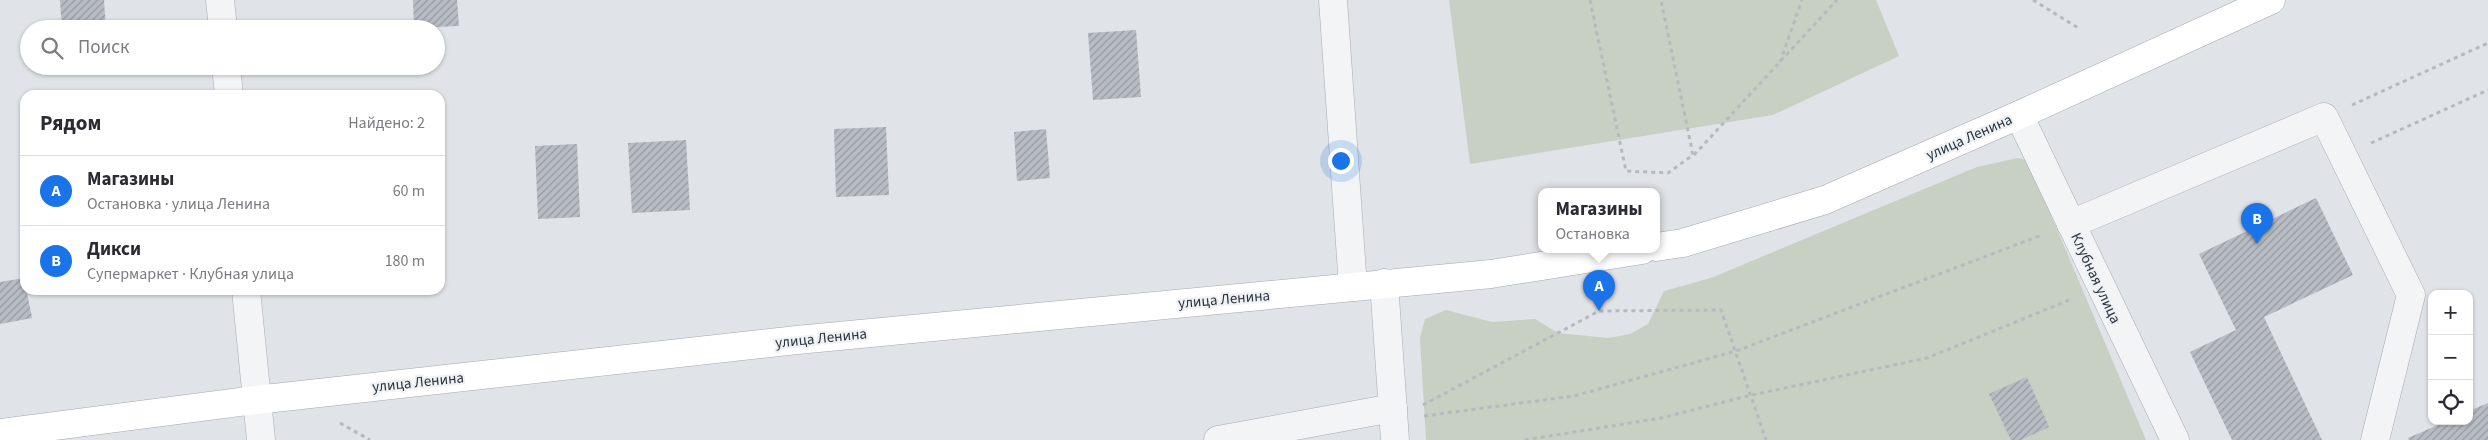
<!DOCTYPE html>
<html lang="ru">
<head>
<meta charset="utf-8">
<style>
  :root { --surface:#fff; --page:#f2f2f3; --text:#2b2b33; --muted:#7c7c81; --line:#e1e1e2; --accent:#1a73e8 }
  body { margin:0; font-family:"Source Sans 3",sans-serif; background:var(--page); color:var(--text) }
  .controls { position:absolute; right:15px; bottom:15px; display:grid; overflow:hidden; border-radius:10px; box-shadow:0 1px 4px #0004 }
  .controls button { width:45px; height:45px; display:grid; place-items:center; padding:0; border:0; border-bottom:1px solid var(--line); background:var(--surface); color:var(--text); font:25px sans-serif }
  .you { position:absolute; left:1340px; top:160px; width:18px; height:18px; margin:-12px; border:4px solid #fff; border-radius:50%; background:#1a73e8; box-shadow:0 0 0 8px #1a73e833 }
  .badge { display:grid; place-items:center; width:32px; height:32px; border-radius:50%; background:var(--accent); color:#fff; font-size:16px; font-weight:700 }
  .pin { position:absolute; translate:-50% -41px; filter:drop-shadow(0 1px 2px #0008) }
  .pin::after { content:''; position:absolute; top:26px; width:18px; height:15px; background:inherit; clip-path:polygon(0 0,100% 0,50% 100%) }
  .popup { position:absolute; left:1538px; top:188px; width:122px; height:65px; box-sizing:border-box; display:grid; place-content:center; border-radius:10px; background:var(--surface); filter:drop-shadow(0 1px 4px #0005); font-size:16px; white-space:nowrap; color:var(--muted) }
  .popup b { font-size:19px; color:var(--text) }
  .popup::after { content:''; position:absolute; left:50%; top:100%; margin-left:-10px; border:10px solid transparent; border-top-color:var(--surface) }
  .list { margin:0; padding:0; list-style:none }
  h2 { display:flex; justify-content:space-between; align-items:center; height:65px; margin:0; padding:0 20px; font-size:21px }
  h2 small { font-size:16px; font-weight:400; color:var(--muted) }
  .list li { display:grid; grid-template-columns:32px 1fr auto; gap:15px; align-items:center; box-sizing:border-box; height:70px; padding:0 20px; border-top:1px solid var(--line) }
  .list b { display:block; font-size:19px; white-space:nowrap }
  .list p { margin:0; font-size:16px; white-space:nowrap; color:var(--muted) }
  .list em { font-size:16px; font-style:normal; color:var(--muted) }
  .icon { flex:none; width:28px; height:28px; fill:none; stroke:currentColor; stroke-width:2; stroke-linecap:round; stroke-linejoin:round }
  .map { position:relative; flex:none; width:2488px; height:440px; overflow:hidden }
  .search { position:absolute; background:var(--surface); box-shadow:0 1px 4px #0004; left:20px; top:20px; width:425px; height:55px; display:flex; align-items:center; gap:12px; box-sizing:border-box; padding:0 18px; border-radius:28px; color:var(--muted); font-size:19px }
  .panel { position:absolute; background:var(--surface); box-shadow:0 1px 4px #0004; left:20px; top:90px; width:425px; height:205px; border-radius:15px }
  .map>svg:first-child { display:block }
  .green { fill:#c7d0c2 }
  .building { fill:url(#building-hatch) }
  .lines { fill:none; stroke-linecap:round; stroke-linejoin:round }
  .minor-casing { stroke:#a6abb1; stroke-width:29 }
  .major-casing { stroke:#a0a9b2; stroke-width:29 }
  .path { stroke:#b6babe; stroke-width:3; stroke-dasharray:4 4; stroke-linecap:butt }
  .minor { stroke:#f2f4f6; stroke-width:28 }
  .major { stroke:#fff; stroke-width:28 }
  .labels { text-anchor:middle; stroke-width:4.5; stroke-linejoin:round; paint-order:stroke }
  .street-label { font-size:15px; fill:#2a333d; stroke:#eff2f5 }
</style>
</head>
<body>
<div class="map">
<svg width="2488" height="440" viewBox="0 0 2488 440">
  <defs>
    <pattern id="building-hatch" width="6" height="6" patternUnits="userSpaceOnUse" patternTransform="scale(1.25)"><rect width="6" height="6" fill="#b8bdc3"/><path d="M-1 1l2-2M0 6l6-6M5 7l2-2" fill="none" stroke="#969aa0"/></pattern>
  </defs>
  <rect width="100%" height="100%" fill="#e0e3e7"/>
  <!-- green -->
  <g class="green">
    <path d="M1449,0H1876L1899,56L1773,115L1470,164Z"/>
    <path d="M2018,158L2027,160L2041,186L2048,208L2146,440H1426L1420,338L1425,319L1446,310L1492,322L1535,319L1558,333L1608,338L1630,334L1648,324L1664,291L1711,278L1977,167Z"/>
  </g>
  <!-- building -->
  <g class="building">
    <path d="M60,0H104L106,29H62Z"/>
    <path d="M413,0H457L459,26L414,28Z"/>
    <path d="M1136,30L1141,97L1093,100L1088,33Z"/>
    <path d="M886,127L889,195L836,197L834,129Z"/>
    <path d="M1046,129L1050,178L1017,181L1014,132Z"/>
    <path d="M686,140L690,210L632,213L628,143Z"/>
    <path d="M577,144L580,217L538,219L535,146Z"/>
    <path d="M2316,198L2353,275L2264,317L2322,440H2232L2190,352L2236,330L2199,254Z"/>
    <path d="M24,278L32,318L0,324V282Z"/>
    <path d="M2027,377L2049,427L2021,440H2011L1989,394Z"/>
    <path d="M2488,403V440H2409L2408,438L2447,421H2469V411Z"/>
  </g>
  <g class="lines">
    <!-- minor casing -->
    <g class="minor-casing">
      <g id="minor">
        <path d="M220,0L223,29"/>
        <path d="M1333,0L1353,287"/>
        <path d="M226,66L229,95"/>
        <path d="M2019,115L2175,440"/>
        <path d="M2071,224L2324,117L2411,295L2375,440"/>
        <path d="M1384,283L1395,440"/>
        <path d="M246,290L261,440"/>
        <path d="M1218,440L1393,408"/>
      </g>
    </g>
    <!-- major casing -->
    <g class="major-casing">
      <g id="major">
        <path d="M1656,247L1683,243L1825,200L2019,115L2271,0"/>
        <path d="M0,433L256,400L797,340L1491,274L1642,250"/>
      </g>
    </g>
    <!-- path -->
    <g class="path">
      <path d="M1590,0L1626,171L1668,173L1693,155L1661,0"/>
      <path d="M2033,0L2080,29"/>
      <path d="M1780,62L1802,0"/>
      <path d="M2352,105L2488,43"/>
      <path d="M2371,143L2488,90"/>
      <path d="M1694,155L1837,0"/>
      <path d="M1423,405L1599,311L1721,310L1766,440"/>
      <path d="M1424,416L1574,396L1736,351L2042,235"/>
      <path d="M340,423L370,440"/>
      <path d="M1525,440L1661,418L1752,395L1927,358L2072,299"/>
    </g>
    <!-- minor -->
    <use href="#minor" class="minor"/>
    <!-- major -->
    <use href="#major" class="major"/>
  </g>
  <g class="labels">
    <!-- street labels -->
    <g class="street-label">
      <text transform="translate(1969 137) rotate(-24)" y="5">улица Ленина</text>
      <text transform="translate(2096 278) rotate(65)" y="5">Клубная улица</text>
      <text transform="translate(1224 299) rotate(-5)" y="5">улица Ленина</text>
      <text transform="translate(821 338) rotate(-6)" y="5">улица Ленина</text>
      <text transform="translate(418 382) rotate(-6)" y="5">улица Ленина</text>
    </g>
  </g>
</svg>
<div class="controls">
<button>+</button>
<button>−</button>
<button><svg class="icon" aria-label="locate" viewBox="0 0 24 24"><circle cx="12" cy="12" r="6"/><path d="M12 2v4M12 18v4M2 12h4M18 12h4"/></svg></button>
</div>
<div class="you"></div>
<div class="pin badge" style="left:1599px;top:311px">A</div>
<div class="popup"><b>Магазины</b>Остановка</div>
<div class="pin badge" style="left:2257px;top:244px">B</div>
<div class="search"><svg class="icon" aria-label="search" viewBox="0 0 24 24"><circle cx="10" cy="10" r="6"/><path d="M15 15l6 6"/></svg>Поиск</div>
<section class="panel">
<h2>Рядом<small>Найдено: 2</small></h2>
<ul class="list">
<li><span class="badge">A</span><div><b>Магазины</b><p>Остановка · улица Ленина</p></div><em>60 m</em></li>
<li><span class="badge">B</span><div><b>Дикси</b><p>Супермаркет · Клубная улица</p></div><em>180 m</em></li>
</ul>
</section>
</div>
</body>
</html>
